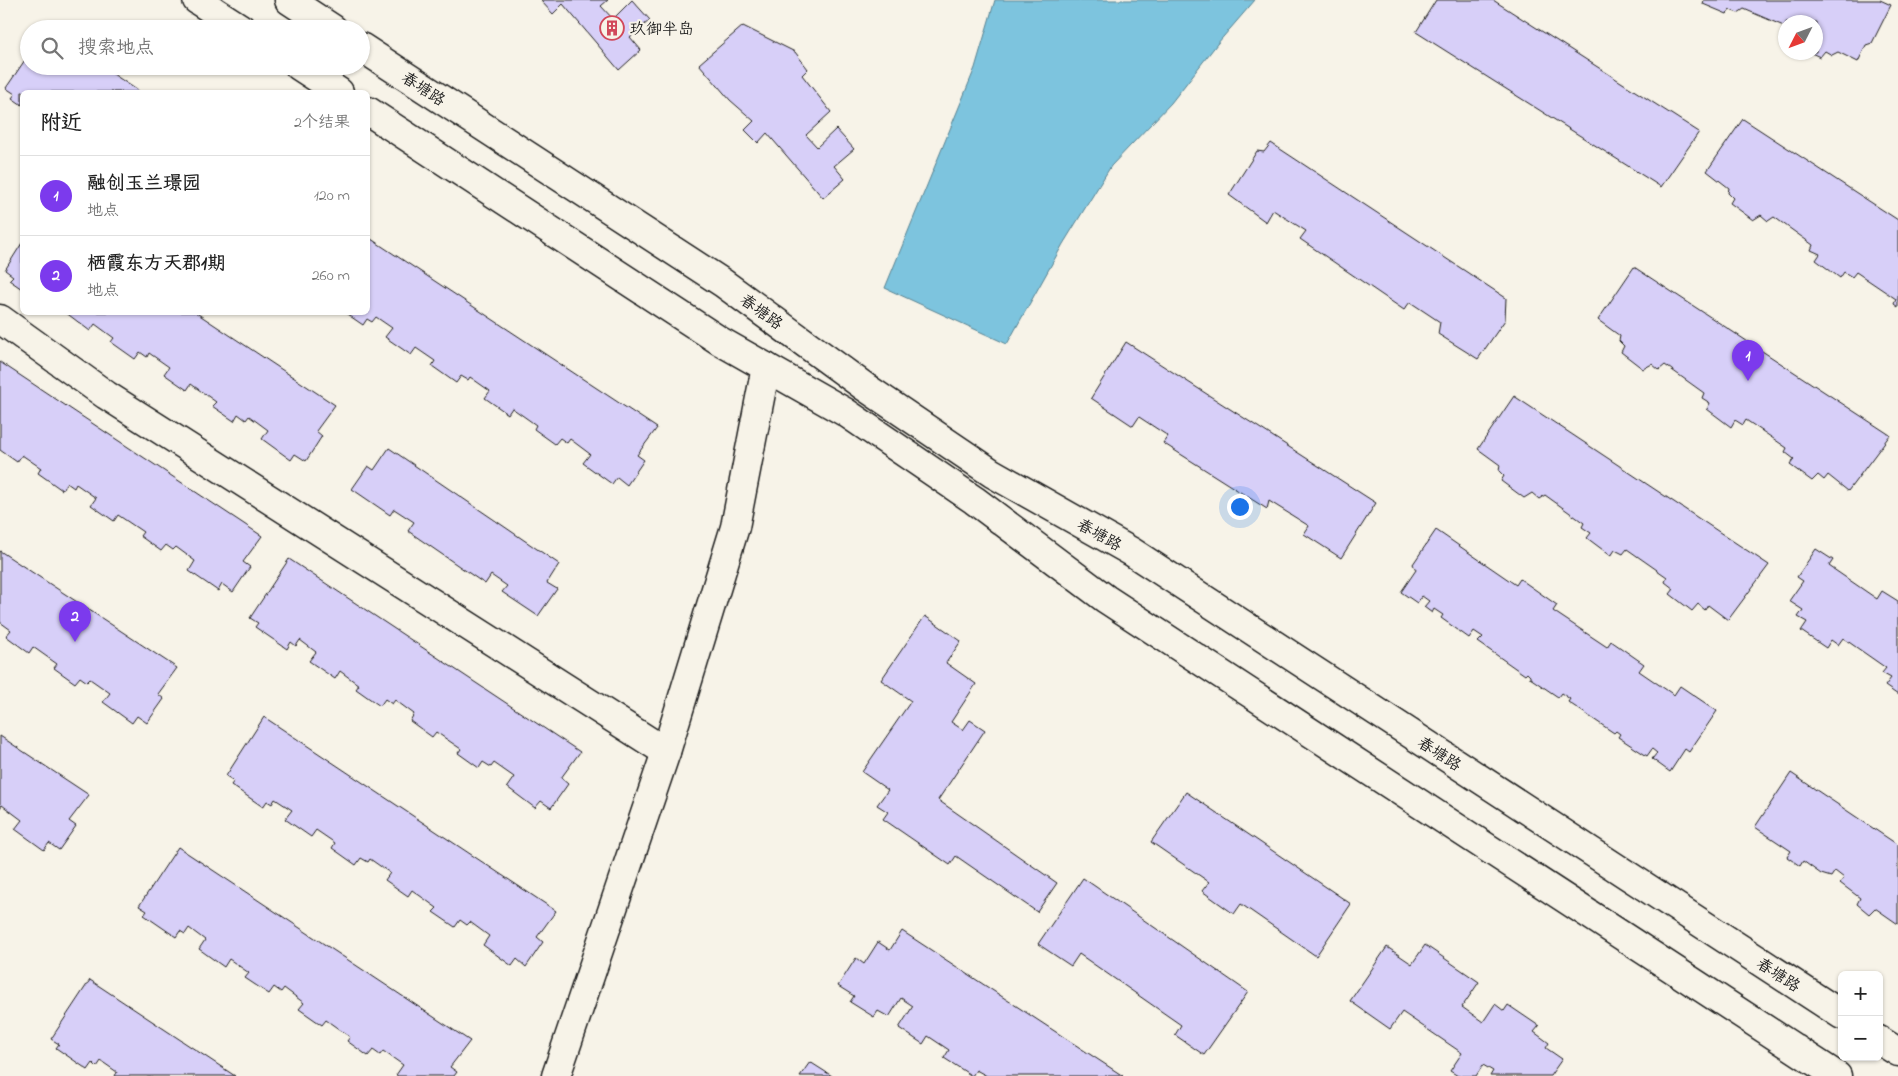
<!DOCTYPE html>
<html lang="zh">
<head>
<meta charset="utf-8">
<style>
  :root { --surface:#fff; --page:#f6f6f6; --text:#222; --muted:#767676; --line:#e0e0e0; --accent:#7c3aed }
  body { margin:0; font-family:"Indie Flower","LXGW WenKai TC",sans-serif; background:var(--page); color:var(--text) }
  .controls { position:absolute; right:15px; bottom:15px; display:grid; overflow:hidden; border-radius:8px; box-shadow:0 1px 4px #0004 }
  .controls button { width:45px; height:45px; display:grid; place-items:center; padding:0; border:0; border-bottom:1px solid var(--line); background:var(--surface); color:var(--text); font:25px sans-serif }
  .compass { position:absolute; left:1778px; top:15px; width:45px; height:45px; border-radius:50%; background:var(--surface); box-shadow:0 1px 4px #0004; rotate:228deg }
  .you { position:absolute; left:1239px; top:506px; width:18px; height:18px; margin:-12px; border:4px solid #fff; border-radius:50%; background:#1a73e8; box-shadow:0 0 0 8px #1a73e833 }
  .badge { display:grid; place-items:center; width:32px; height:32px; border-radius:50%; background:var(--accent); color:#fff; font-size:16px; font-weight:700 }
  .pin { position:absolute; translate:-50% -41px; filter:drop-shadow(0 1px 2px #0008) }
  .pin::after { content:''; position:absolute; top:26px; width:18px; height:15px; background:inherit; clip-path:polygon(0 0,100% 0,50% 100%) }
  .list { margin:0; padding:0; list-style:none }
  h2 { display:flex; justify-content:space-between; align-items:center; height:65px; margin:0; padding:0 20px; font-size:21px }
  h2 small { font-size:16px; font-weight:400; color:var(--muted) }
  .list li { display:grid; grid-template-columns:32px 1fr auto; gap:15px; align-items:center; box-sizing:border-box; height:80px; padding:0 20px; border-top:1px solid var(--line) }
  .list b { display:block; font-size:19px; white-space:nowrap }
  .list p { margin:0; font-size:16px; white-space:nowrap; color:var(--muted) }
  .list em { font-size:16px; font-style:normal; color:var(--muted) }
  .icon { flex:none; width:28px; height:28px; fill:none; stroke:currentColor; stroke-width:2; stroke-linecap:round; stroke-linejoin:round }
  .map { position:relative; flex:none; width:1898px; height:1076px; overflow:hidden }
  .search { position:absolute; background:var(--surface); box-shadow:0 1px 4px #0004; left:20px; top:20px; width:350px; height:55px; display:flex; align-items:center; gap:12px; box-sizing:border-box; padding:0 18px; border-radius:28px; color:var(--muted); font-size:19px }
  .panel { position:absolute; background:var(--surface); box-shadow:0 1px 4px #0004; left:20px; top:90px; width:350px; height:225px; border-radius:8px }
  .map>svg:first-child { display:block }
  .water { fill:#7dc4de; stroke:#568190 }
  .building { fill:#d7cff8; stroke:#1c1c1c }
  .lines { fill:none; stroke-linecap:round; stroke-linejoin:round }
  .minor-casing { stroke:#1c1c1c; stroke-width:31 }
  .minor { stroke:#f7f3e8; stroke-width:28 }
  .labels { text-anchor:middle; stroke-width:4; stroke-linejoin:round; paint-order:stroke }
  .poi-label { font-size:16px; fill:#1c1c1c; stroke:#f7f3e8; text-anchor:start }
  .street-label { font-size:16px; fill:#1c1c1c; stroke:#f7f3e8 }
</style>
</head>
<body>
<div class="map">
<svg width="1898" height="1076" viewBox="0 0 1898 1076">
  <rect width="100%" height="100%" fill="#f7f3e8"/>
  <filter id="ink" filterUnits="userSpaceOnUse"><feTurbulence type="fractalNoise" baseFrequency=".02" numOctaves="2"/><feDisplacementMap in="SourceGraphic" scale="10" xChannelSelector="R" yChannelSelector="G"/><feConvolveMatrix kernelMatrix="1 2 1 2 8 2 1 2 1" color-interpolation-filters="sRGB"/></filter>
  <g filter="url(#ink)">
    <!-- water -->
    <path class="water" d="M995,0H1255L1217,44L1171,103L1111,166L1063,244L1007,344L885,288L975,68Z"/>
    <!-- building -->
    <g class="building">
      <path d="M542,0H608L601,6L613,19L632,0L650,20L630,37L641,50L619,70L563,4L553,14L541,1Z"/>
      <path d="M1436,0H1493L1699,132L1661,187L1416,32Z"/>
      <path d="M1704,0H1880L1891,5L1872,43L1866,45L1858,62L1838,52L1832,55L1825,51L1820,57L1809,52H1816V22H1786V27L1744,9L1738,13L1730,10L1727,14L1703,4Z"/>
      <path d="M743,26L795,52L808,69L802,75L831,112L806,135L817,147L836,129L854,149L834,166L845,179L823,198L767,133L758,143L745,130L754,121L730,100L699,64Z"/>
      <path d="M29,54V66H101L140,92H22V105L12,98L15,94L6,88Z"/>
      <path d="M1743,119L1898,220V307L1894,304L1896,299L1856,272L1852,277L1844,272L1840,278L1816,260L1820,254L1811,250L1813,245L1774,217L1768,221L1761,215L1753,220L1730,203L1733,198L1728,193L1729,188L1707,171Z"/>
      <path d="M1271,143L1506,298L1505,320L1478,359L1438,334L1440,322L1410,302L1404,310L1300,239L1306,231L1273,210L1266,222L1229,195L1257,151L1264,152Z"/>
      <path d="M368,237L657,428L637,455L644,460L627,485L617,477L612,484L583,463L590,454L570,439L567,443L560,438L555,444L534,429L536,425L512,408L508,414L485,398L490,391L470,377L468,380L461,376L456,383L432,366L435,361L416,348L411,355L385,337L392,328L376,317L372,322L367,319L363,325L344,312H368Z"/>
      <path d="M22,243V289L9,280L13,276L5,270Z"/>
      <path d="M1634,267L1890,435L1848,491L1828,475L1824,480L1818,475L1812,481L1790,465L1794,459L1785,452L1787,448L1746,420L1743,425L1735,420L1731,427L1707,409L1710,403L1702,398L1704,393L1665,365L1659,370L1652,364L1643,369L1621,352L1624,346L1619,341L1620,336L1598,320Z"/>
      <path d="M65,312H195L335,405L316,431L322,436L306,461L295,454L291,460L262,439L268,430L249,416L246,420L238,414L234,421L212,406L216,402L191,384L187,390L164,374L169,367L149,353L147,357L140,352L135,359L111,342L114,338L95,324L90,331Z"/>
      <path d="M1126,342L1376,503L1341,558L1304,534L1309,526L1269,501L1267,509L1163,443L1168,436L1139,417L1133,426L1091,398Z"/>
      <path d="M0,362L262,536L243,562L250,567L233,592L222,584L218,591L189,571L195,561L176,547L173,550L166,545L161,551L140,536L143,532L118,515L114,521L91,505L96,498L76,484L74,488L67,483L62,490L38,473L41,468L22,455L17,462L0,450Z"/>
      <path d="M1514,396L1769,565L1728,620L1708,605L1705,610L1698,604L1692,611L1670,594L1674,589L1665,582L1667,577L1627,549L1623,554L1615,550L1611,556L1587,538L1591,533L1582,527L1584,523L1545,495L1539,499L1532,493L1524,498L1501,481L1504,476L1499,471L1500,465L1478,449Z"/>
      <path d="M389,448L559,564L547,583L557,589L538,616L502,592L507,586L491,575L485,584L408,531L414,522L394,509L390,515L352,489L368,466L374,470Z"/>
      <path d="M1436,530L1516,585L1520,579L1557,605L1553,611L1607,647L1611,641L1644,664L1639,671L1674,695L1680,686L1717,711L1689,752L1685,749L1670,772L1652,759L1657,753L1652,749L1647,756L1618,737L1620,734L1616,731L1614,733L1568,702L1570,699L1561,693L1558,697L1530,678V676L1527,673L1525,675L1478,642L1483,637L1474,631L1469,638L1441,618L1443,615L1434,609L1432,613L1424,607L1429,601L1422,596L1417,603L1401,592L1416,570L1413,564Z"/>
      <path d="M1816,549L1833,560L1829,566L1877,599L1882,591L1898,601V695L1885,686L1891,678L1882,673L1886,668L1843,638L1838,645L1831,640L1826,648L1801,631L1807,622L1798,617L1803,610L1789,601L1803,581L1797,577Z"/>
      <path d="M0,551L177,668L158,694L164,699L147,723L137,716L132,723L103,702L110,693L90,679L87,682L80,677L75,683L54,668L57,664L33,647L29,653L6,636L11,630L0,622Z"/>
      <path d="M289,559L580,752L561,778L568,784L551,808L541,801L535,808L507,787L514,777L494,763L491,767L483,762L479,768L458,753L461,749L436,732L432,737L410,721L414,714L395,700L392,704L385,699L380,706L356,689L359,685L340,671L335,679L309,661L316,652L300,640L296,646L291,642L287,649L255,627L258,623L250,618Z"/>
      <path d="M925,616L961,641L946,663L976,684L951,722L963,730L970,720L985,730L938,800L1057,883L1037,912L956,856L950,865L883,819L888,812L877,805L888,790L862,772L911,701L881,680Z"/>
      <path d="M264,717L556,911L537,937L543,942L526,967L517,959L512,966L483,945L489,936L470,922L467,925L460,920L455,927L433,912L437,908L412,890L408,896L385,880L390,873L370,859L368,862L361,858L356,865L332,848L335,843L316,830L311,837L285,819L292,810L275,799L272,804L267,801L263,807L231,785L234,781L226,776Z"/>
      <path d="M0,736L89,795L69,821L76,826L59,850L49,843L44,850L15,829L22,820L2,805L0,808Z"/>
      <path d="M1791,773L1898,845V924L1875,908L1869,914L1857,904L1860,898L1840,883L1844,878L1835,871L1831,877L1821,874L1803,861L1800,866L1787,857L1791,851L1755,827Z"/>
      <path d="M1186,792L1351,904L1316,956L1241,904L1234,914L1202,891L1209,882L1151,842Z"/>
      <path d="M178,847L470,1041L450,1067L457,1072L454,1076H398L396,1075L403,1065L383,1051L380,1055L373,1050L368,1056L347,1041L350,1037L326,1020L322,1025L299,1009L304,1003L284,988L281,992L274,987L269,994L245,978L249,973L229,959L224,967L199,949L205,940L189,928L185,934L180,931L176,937L144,915L147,911L139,906Z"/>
      <path d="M1083,878L1248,992L1204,1055L1175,1035L1181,1025L1079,954L1071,966L1038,944Z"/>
      <path d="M902,931L1123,1076H987L976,1070L972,1076L944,1058L949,1050L928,1036L923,1044L899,1028L913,1006L901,998L889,1017L878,1011L874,1017L850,1002L854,996L838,986L856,958L864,964L878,942L890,950Z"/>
      <path d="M1425,945L1479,982L1462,1007L1483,1022L1495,1004L1504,1011L1508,1005L1539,1026L1534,1032L1549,1043L1546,1048L1562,1059L1550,1076H1490L1493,1071L1483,1065L1476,1076H1458L1450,1071L1462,1053L1402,1012L1390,1029L1350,1001L1387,947L1412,964Z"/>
      <path d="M90,980L235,1076H115L117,1072L101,1061L97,1067L93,1063L88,1070L56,1048L59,1044L51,1039Z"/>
      <path d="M810,1062L832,1076H800Z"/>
    </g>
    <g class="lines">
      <!-- minor casing -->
      <g class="minor-casing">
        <g id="minor">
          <path d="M197,0L242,29"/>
          <path d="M289,0L333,29"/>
          <path d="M361,47L723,283L865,387L992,473L1132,552L1842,1015"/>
          <path d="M299,66L339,92"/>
          <path d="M368,111L720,341L845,412L974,500L1106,599L1837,1076"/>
          <path d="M0,319L106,395L666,752"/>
          <path d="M1879,1040L1898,1052"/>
          <path d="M556,1076L666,752L735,527L766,367"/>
        </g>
      </g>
      <!-- minor -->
      <use href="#minor" class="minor"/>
    </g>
  </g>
  <!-- icons -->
  <defs>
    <g id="building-ring" transform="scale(1.25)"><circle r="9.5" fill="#f7f3e8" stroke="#d1495b" stroke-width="1.5"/><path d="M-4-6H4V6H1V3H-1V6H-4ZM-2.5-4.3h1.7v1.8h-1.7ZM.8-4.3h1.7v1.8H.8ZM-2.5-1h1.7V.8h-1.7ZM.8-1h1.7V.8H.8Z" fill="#d1495b"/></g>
  </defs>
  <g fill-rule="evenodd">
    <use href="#building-ring" x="612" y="28"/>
  </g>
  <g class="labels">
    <!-- poi labels -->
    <g class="poi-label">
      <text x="630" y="34">玖御半岛</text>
    </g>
    <!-- street labels -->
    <g class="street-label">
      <text transform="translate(424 88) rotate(33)" y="6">春塘路</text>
      <text transform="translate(762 311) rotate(36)" y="6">春塘路</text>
      <text transform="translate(1100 534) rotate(29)" y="6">春塘路</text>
      <text transform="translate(1440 753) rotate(33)" y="6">春塘路</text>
      <text transform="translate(1779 974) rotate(33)" y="6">春塘路</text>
    </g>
  </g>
</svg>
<div class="controls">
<button>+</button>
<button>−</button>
</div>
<svg class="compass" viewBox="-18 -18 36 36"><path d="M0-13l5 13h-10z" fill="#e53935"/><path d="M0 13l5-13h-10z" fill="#767676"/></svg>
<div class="you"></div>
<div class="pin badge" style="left:1748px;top:381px">1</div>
<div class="pin badge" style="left:75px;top:642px">2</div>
<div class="search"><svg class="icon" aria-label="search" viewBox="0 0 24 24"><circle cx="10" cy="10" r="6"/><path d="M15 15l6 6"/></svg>搜索地点</div>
<section class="panel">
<h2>附近<small>2个结果</small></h2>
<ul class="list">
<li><span class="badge">1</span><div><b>融创玉兰璟园</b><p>地点</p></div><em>120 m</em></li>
<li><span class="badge">2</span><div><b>栖霞东方天郡1期</b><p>地点</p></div><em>260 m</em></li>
</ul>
</section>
</div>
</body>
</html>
